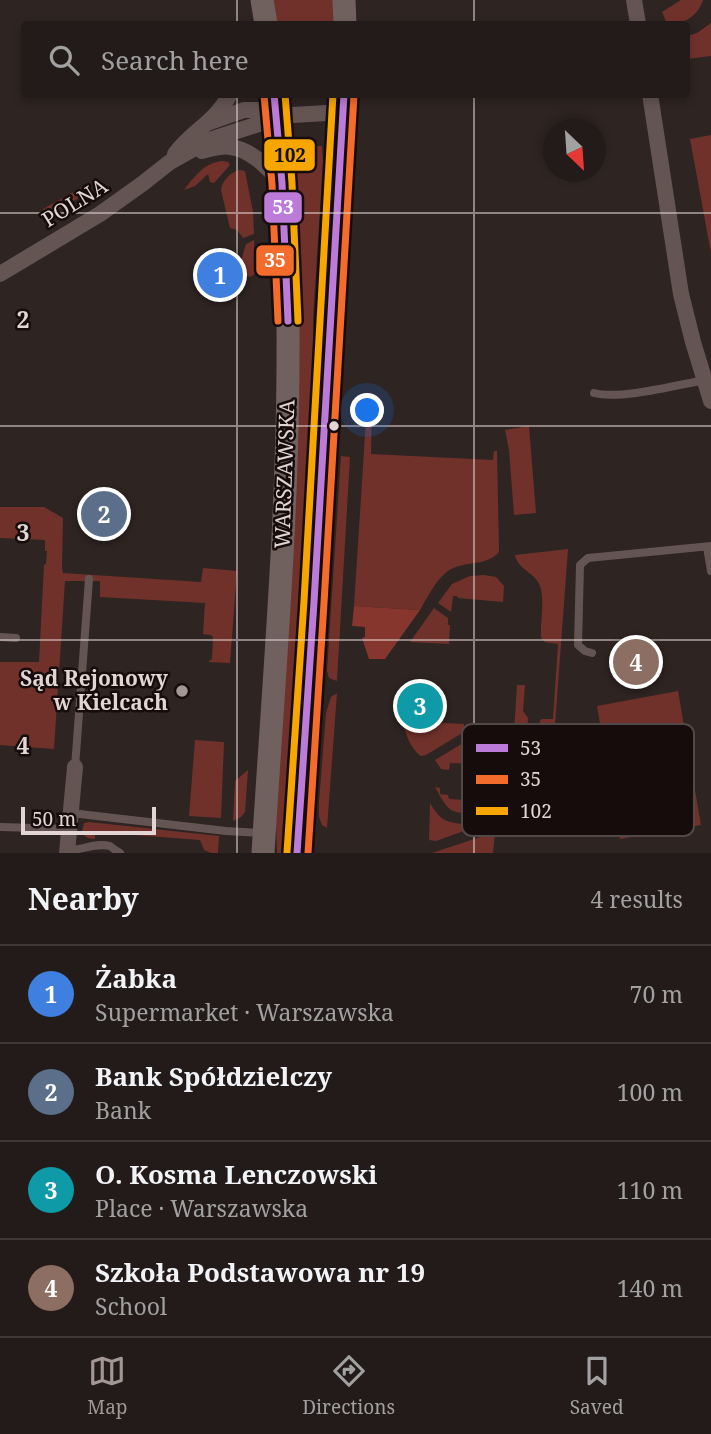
<!DOCTYPE html>
<html lang="en">
<head>
<meta charset="utf-8">
<style>
  :root { --surface:#221b1a; --page:#2a2423; --text:#f1f3f6; --muted:#a2a1a2; --line:#3f3939; --accent:#a39795 }
  body { margin:0; font-family:"Noto Serif",serif; background:var(--page); color:var(--text) }
  .compass { position:absolute; left:543px; top:119px; width:63px; height:63px; border-radius:50%; background:var(--surface); box-shadow:0 4px 10px #0003; rotate:155deg }
  .scale { position:absolute; left:21px; bottom:18px; width:135px; box-sizing:border-box; padding-left:7px; border:4px solid #e2d5d3; border-top:0; font-size:19px; line-height:24px; white-space:nowrap; color:#e2d5d3; -webkit-text-stroke:5px #150c0b; paint-order:stroke }
  .you { position:absolute; left:368px; top:411px; width:24px; height:24px; margin:-18px; border:5px solid #fff; border-radius:50%; background:#1a73e8; box-shadow:0 0 0 10px #1a73e833 }
  .badge { display:grid; place-items:center; width:46px; height:46px; border-radius:50%; background:var(--accent); color:#fff; font-size:23px; font-weight:700 }
  .pin { position:absolute; translate:-50% -50%; border:4px solid #fff; box-shadow:0 2px 7px #0006 }
  .list { margin:0; padding:0; list-style:none }
  h2 { display:flex; justify-content:space-between; align-items:center; height:91px; margin:0; padding:0 28px; font-size:30px }
  h2 small { font-size:23px; font-weight:400; color:var(--muted) }
  .list li { display:grid; grid-template-columns:46px 1fr auto; gap:21px; align-items:center; box-sizing:border-box; height:98px; padding:0 28px; border-top:2px solid var(--line) }
  .list b { display:block; font-size:26px; white-space:nowrap }
  .list p { margin:0; font-size:23px; white-space:nowrap; color:var(--muted) }
  .list em { font-size:23px; font-style:normal; color:var(--muted) }
  .icon { flex:none; width:38px; height:38px; fill:none; stroke:currentColor; stroke-width:2; stroke-linecap:round; stroke-linejoin:round }
  .map { position:relative; flex:none; width:711px; height:853px; overflow:hidden }
  .search { position:absolute; background:var(--surface); box-shadow:0 4px 10px #0003; left:21px; right:21px; top:21px; height:77px; display:flex; align-items:center; gap:18px; box-sizing:border-box; padding:0 24px; border-radius:7px; color:var(--muted); font-size:26px }
  .sheet { height:483px; background:var(--surface) }
  nav { display:flex; justify-content:space-around; align-items:center; box-sizing:border-box; height:98px; border-top:2px solid var(--line); background:var(--surface); font-size:19px; color:var(--muted) }
  nav a { display:grid; justify-items:center; gap:4px }
  nav .on { color:var(--accent) }
  .map>svg:first-child { display:block }
  .green { fill:#71312b }
  .forest { fill:#87362e }
  .lines { fill:none; stroke-linecap:round; stroke-linejoin:round }
  .lane { stroke:#645553; stroke-width:8 }
  .street { stroke:#645553; stroke-width:16 }
  .secondary { stroke:#70605e; stroke-width:23 }
  .bus-1-casing { stroke:#150c0b; stroke-width:12 }
  .bus-2-casing { stroke:#150c0b; stroke-width:12 }
  .bus-3-casing { stroke:#150c0b; stroke-width:12 }
  .bus-1 { stroke:#bd7bd9; stroke-width:7 }
  .bus-2 { stroke:#f36c2b; stroke-width:7 }
  .bus-3 { stroke:#f7a600; stroke-width:7 }
  .grid { fill:none; stroke:#e2d5d3; stroke-width:2; stroke-opacity:0.55 }
  .bus-dot { fill:#e2d5d3; stroke:#150c0b; stroke-width:2.5 }
  .poi-dot { fill:#a39795; stroke:#150c0b; stroke-width:2.5 }
  .labels { text-anchor:middle; stroke-width:5; stroke-linejoin:round; paint-order:stroke }
  .street-label { font-size:21px; fill:#e2d5d3; stroke:#150c0b }
  .poi-label { font-size:21px; font-weight:bold; fill:#e2d5d3; stroke:#150c0b; text-anchor:end }
  .key { fill:#150c0b; stroke:#524847; stroke-width:2 }
  .key-label { font-size:19px; fill:#e2d5d3 }
  .grid-label { font-size:23px; text-anchor:middle; font-weight:bold; fill:#e2d5d3; stroke:#150c0b; stroke-width:5; stroke-linejoin:round; paint-order:stroke }
  .line-badge { stroke:#150c0b; stroke-width:2.5 }
  .badge-label { font-size:19px; text-anchor:middle; font-weight:bold; fill:#fff }
  .pale-badge-label { font-size:19px; text-anchor:middle; font-weight:bold; fill:#111 }
</style>
</head>
<body>
<div class="map">
<svg width="711" height="853" viewBox="0 0 711 853">
  <rect width="100%" height="100%" fill="#2e2422"/>
  <!-- green -->
  <g class="green">
    <path d="M271,0H334L335,24H275Z"/>
    <path d="M681,0H703C698,16 683,25 667,24L662,12Z"/>
    <path d="M711,23V56L687,59V36L697,33Z"/>
    <path d="M711,135V253L690,139Z"/>
    <path d="M288,146H322L323,161L313,320L316,402L288,853H277L275,795Z"/>
    <path d="M222,161L228,162L230,165L214,183L210,182L208,174L195,186L184,190C195,176 204,163 222,161Z"/>
    <path d="M239,170L245,171L253,212L254,234L243,238L237,230L230,228L221,190C222,181 231,172 239,170Z"/>
    <path d="M84,186L88,189L82,196L47,215L43,209Z"/>
    <path d="M254,240L255,274L250,277L241,273L239,267L246,244Z"/>
    <path d="M367,404L372,405L371,454L493,460L494,451H497L499,552C487,566 467,561 451,569C437,577 428,597 420,610L354,606Z"/>
    <path d="M529,426L536,513L514,515L509,450L505,430Z"/>
    <path d="M341,456L350,457L337,681L329,678L327,671Z"/>
    <path d="M0,507H44L63,518L62,568L63,573L201,582L203,568L237,571L230,663L208,662L212,659L213,637L211,635L203,634L205,603L100,597V581H65L54,749L0,745V662H39L44,565L46,564L47,551H45V540L0,538Z"/>
    <path d="M568,549L547,834L495,832L493,853H432L514,826L527,818L534,808L540,720L542,719H553L558,644L545,642L541,638C540,623 545,600 540,586C535,572 518,570 515,555Z"/>
    <path d="M470,576L484,575L496,577L504,586L503,602L458,598L457,596H453L451,612L438,603L452,584Z"/>
    <path d="M434,608L448,618V625H450L449,644L410,642Z"/>
    <path d="M517,685H525L523,711L528,718L527,732L514,731Z"/>
    <path d="M678,691L701,825L620,839L597,706Z"/>
    <path d="M337,693L327,828L322,825L319,817V802L326,713L331,697Z"/>
    <path d="M407,721L464,724V732L426,755L421,756C413,751 405,735 404,725H407Z"/>
    <path d="M473,737L478,738L476,764L450,763L449,770L441,769L435,760Z"/>
    <path d="M195,740L224,742L221,818L189,816Z"/>
    <path d="M248,770L245,812L241,817L233,821L235,781Z"/>
    <path d="M435,787L440,788V794L448,795L449,799L482,801V814C450,812 451,816 435,787Z"/>
    <path d="M430,803C442,824 449,822 471,825L472,828L436,841L429,840Z"/>
    <path d="M89,822L219,836L218,853H211L204,850L200,840L95,832V839C88,839 84,837 82,831L84,823Z"/>
  </g>
  <!-- forest -->
  <path class="forest" d="M354,606L420,610L385,659H369L362,638L365,637V627L352,626Z"/>
  <g class="lines">
    <!-- lane -->
    <g class="lane">
      <path d="M594,393C620,400 677,385 705,380"/>
      <path d="M707,547L711,571"/>
      <path d="M0,637L16,638"/>
      <path d="M592,653L585,651L578,645L580,565L588,558L711,546"/>
      <path d="M75,767L89,579"/>
      <path d="M71,813L226,831L261,833"/>
      <path d="M0,827L69,829"/>
      <path d="M67,850C81,851 95,842 110,846C110,847 120,853 120,853"/>
    </g>
    <!-- street -->
    <g class="street">
      <path d="M634,0L638,24"/>
      <path d="M650,94L681,294L693,342L711,401"/>
      <path d="M210,122L244,110H261L276,116L343,112"/>
      <path d="M202,151C211,149 221,145 230,147C251,149 268,168 282,183"/>
      <path d="M175,154C193,130 216,122 230,94"/>
      <path d="M0,274L100,214L142,184L170,162L209,140L262,123L276,116"/>
      <path d="M67,853L75,767"/>
    </g>
    <!-- secondary -->
    <g class="secondary">
      <path d="M262,0L266,24"/>
      <path d="M344,0L345,24"/>
      <path d="M263,853C273,687 288,521 288,354C289,268 282,181 274,94"/>
      <path d="M297,853L314,602L344,94"/>
    </g>
    <!-- bus-1 casing -->
    <g class="bus-1-casing">
      <g id="bus-1">
        <path d="M274,94L282,183L288,321"/>
        <path d="M297,853L314,602L344,94"/>
      </g>
    </g>
    <!-- bus-2 casing -->
    <g class="bus-2-casing">
      <g id="bus-2">
        <path d="M264,95L272,184L278,321"/>
        <path d="M308,853L324,603L354,95"/>
      </g>
    </g>
    <!-- bus-3 casing -->
    <g class="bus-3-casing">
      <g id="bus-3">
        <path d="M285,94L292,183L298,321"/>
        <path d="M287,852L304,601L333,94"/>
      </g>
    </g>
    <!-- bus-1 -->
    <use href="#bus-1" class="bus-1"/>
    <!-- bus-2 -->
    <use href="#bus-2" class="bus-2"/>
    <!-- bus-3 -->
    <use href="#bus-3" class="bus-3"/>
  </g>
  <!-- grid -->
  <path class="grid" d="M237,0V24M474,0V24M237,94V853M474,94V853M0,213H711M0,426H711M0,640H711"/>
  <!-- markers -->
  <circle class="bus-dot" cx="334" cy="426" r="6"/>
  <circle class="poi-dot" cx="182" cy="691" r="7"/>
  <g class="labels">
    <!-- street labels -->
    <g class="street-label">
      <text transform="translate(75 203) rotate(-32)" y="7">POLNA</text>
      <text transform="translate(285 474) rotate(-88)" y="7">WARSZAWSKA</text>
    </g>
    <!-- poi labels -->
    <g class="poi-label">
      <text x="168" y="686">Sąd Rejonowy<tspan x="168" dy="24">w Kielcach</tspan></text>
    </g>
  </g>
  <!-- legend -->
  <rect x="462" y="724" width="232" height="112" rx="10" class="key"/>
  <rect x="476" y="744" width="32" height="8" fill="#bd7bd9"/>
  <rect x="476" y="775" width="32" height="9" fill="#f36c2b"/>
  <rect x="476" y="807" width="32" height="8" fill="#f7a600"/>
  <g class="key-label">
    <text x="520" y="755">53</text>
    <text x="520" y="786">35</text>
    <text x="520" y="818">102</text>
  </g>
  <g class="grid-label">
    <text x="23" y="328">2</text>
    <text x="23" y="541">3</text>
    <text x="23" y="754">4</text>
  </g>
  <g class="line-badge">
    <rect x="263" y="138" width="53" height="34" rx="7" fill="#f7a600"/>
    <rect x="263" y="191" width="40" height="33" rx="7" fill="#bd7bd9"/>
    <rect x="255" y="244" width="40" height="33" rx="7" fill="#f36c2b"/>
  </g>
  <g class="badge-label">
    <text x="283" y="214">53</text>
    <text x="275" y="267">35</text>
  </g>
  <g class="pale-badge-label">
    <text x="290" y="162">102</text>
  </g>
</svg>
<svg class="compass" viewBox="-18 -18 36 36"><path d="M0-13l5 13h-10z" fill="#e53935"/><path d="M0 13l5-13h-10z" fill="#a2a1a2"/></svg>
<div class="scale">50 m</div>
<div class="you"></div>
<div class="pin badge" style="left:220px;top:275px;background:#3f7fe0">1</div>
<div class="pin badge" style="left:104px;top:514px;background:#5c6f8a">2</div>
<div class="pin badge" style="left:420px;top:706px;background:#0f9aa8">3</div>
<div class="pin badge" style="left:636px;top:662px;background:#8d6e63">4</div>
<div class="search"><svg class="icon" aria-label="search" viewBox="0 0 24 24"><circle cx="10" cy="10" r="6"/><path d="M15 15l6 6"/></svg>Search here</div>
</div>
<section class="sheet">
<h2>Nearby<small>4 results</small></h2>
<ul class="list">
<li><span class="badge" style="background:#3f7fe0">1</span><div><b>Żabka</b><p>Supermarket · Warszawska</p></div><em>70 m</em></li>
<li><span class="badge" style="background:#5c6f8a">2</span><div><b>Bank Spółdzielczy</b><p>Bank</p></div><em>100 m</em></li>
<li><span class="badge" style="background:#0f9aa8">3</span><div><b>O. Kosma Lenczowski</b><p>Place · Warszawska</p></div><em>110 m</em></li>
<li><span class="badge" style="background:#8d6e63">4</span><div><b>Szkoła Podstawowa nr 19</b><p>School</p></div><em>140 m</em></li>
</ul>
</section>
<nav>
<a class="on"><svg class="icon" aria-label="map" viewBox="0 0 24 24"><path d="M3 6l6-2 6 2 6-2v14l-6 2-6-2-6 2zM9 4v14M15 6v14"/></svg>Map</a>
<a><svg class="icon" aria-label="directions" viewBox="0 0 24 24"><path d="M12 3l9 9-9 9-9-9zM9 14v-3h6M13 9l2 2-2 2"/></svg>Directions</a>
<a><svg class="icon" aria-label="saved" viewBox="0 0 24 24"><path d="M7 4h10v16l-5-4-5 4z"/></svg>Saved</a>
</nav>
</body>
</html>
